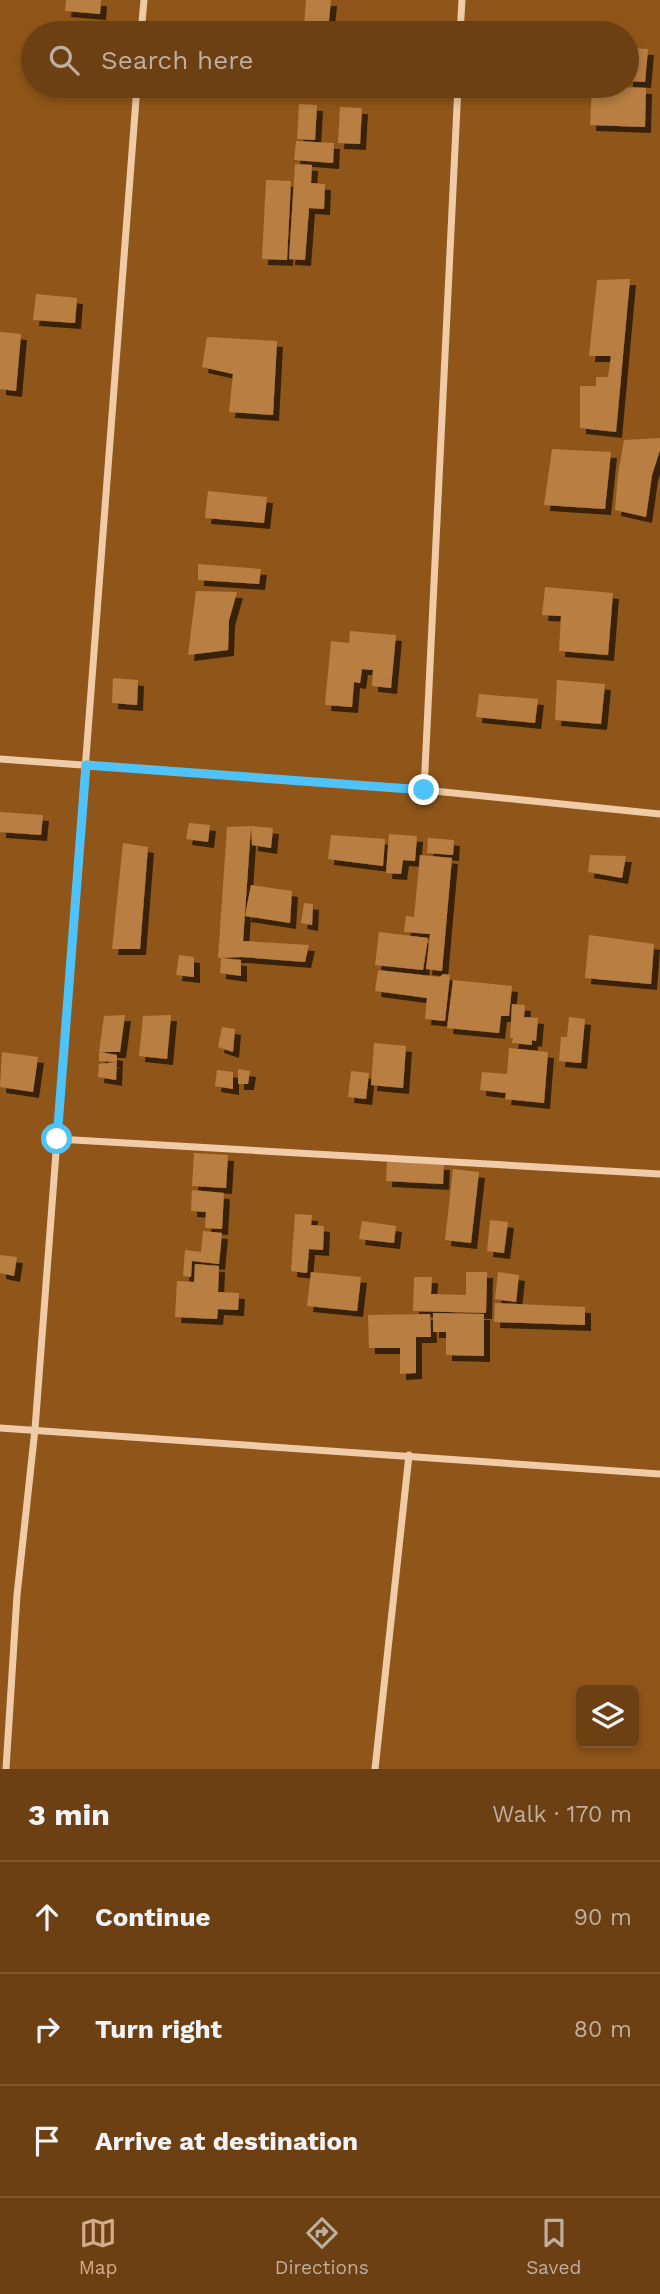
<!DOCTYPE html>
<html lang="en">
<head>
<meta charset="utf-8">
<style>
  :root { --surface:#6c4013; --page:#744b21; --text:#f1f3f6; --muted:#beafa0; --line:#7f5933; --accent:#d6ab8b }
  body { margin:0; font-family:"Work Sans",sans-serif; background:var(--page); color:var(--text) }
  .controls { position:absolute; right:21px; bottom:21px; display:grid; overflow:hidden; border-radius:10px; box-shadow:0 4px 10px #0003 }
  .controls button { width:63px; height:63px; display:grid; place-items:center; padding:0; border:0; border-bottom:2px solid var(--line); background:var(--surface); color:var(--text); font:35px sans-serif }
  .stop { position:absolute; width:21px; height:21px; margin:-16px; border:5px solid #4fc3f7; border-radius:50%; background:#fff }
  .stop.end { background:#4fc3f7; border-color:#fff; box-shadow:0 2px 7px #0008 }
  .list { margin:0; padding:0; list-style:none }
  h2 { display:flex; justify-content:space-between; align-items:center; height:91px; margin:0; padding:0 28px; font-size:30px }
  h2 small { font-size:23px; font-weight:400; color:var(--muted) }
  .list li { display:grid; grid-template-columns:46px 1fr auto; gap:21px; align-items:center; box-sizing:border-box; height:112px; padding:0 28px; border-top:2px solid var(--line) }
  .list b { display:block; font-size:26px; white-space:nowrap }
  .list em { font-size:23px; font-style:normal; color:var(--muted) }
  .icon { flex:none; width:38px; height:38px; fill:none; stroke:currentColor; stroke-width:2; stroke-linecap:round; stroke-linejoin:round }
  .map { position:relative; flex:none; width:660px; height:1769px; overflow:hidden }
  .search { position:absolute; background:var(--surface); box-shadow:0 4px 10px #0003; left:21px; right:21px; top:21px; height:77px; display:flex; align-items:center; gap:18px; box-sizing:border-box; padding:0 24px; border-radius:38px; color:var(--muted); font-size:26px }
  .sheet { height:427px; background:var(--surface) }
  nav { display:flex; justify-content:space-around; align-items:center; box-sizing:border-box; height:98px; border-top:2px solid var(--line); background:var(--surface); font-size:19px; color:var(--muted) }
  nav a { display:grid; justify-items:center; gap:4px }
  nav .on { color:var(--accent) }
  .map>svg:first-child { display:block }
  .building { fill:#b87e42; filter:url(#shadow) }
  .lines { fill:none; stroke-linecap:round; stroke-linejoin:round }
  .street { stroke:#efcba7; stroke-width:7 }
  .route { stroke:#4fc3f7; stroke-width:9 }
</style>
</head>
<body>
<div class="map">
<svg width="660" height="1769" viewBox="0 0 660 1769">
  <defs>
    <filter id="shadow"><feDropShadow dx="6" dy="6" stdDeviation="0" flood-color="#0009"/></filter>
  </defs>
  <rect width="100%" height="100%" fill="#905619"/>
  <!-- building -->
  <g class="building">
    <path d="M66,0H101L100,14L65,11Z"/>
    <path d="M306,0H331L328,30L304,27Z"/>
    <path d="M627,48L648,49L645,82L627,81Z"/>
    <path d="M592,86L646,88L645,127L590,125Z"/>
    <path d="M299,104L317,105L315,140L297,139Z"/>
    <path d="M340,107L362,108L360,144L338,143Z"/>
    <path d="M296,141L334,143L333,163L294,160Z"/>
    <path d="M295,164L312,165L311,183L325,184L324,209L309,208L305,260L289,259Z"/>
    <path d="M266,180L291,181L287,260L262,259Z"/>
    <path d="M630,279L616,432L580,428V386H596V377H608L611,356H589L597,280Z"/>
    <path d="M36,294L77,298L75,323L33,320Z"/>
    <path d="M0,332L21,334L16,391L0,389Z"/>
    <path d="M207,337L277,341L273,415L229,412L233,374L202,367Z"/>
    <path d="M660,438V450L652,475L646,517L615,510L618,474L624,440Z"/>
    <path d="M552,449L611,452L605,509L544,505Z"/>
    <path d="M208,491L267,497L264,523L205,518Z"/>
    <path d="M198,564L261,569L259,584L198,580Z"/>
    <path d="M545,587L613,593L608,655L559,651L561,616L542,615Z"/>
    <path d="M196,591L237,592L229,620L228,650L188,655Z"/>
    <path d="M350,631L396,635L391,688L372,686L373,670L362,669L360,683L354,682L352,707L325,705L331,641L349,643Z"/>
    <path d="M113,678L138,680L137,705L112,703Z"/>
    <path d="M557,680L605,684L601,724L555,720Z"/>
    <path d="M479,694L538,699L535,723L476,717Z"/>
    <path d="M0,812L43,815L41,835L0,832Z"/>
    <path d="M189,823L210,825L208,842L186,839Z"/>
    <path d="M251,826L273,828L271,848L252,845Z"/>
    <path d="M251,826L243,941L309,945L305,962L242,957L218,958L227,827Z"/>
    <path d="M389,834L417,836L415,861L403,860L401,874L386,873Z"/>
    <path d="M331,835L385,839L383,866L328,859Z"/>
    <path d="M428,838L454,840L453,855L427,853Z"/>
    <path d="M123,843L148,847L140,949H112Z"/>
    <path d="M420,855L452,858L442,971L426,969L430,934L404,932L406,916L414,917Z"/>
    <path d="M590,855L626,856L622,878L588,872Z"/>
    <path d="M251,885L292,891L290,923L245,916Z"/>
    <path d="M304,903L313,904L312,925L301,923Z"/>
    <path d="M379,932L428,938L423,970L375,965Z"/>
    <path d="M589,935L654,944L651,984L585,978Z"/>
    <path d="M179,955L194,957V977L176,975Z"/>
    <path d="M221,958L241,960V976L220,973Z"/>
    <path d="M378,970L440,977L443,974L450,975L445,1021L425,1019L427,998L375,991Z"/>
    <path d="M453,980L512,986L509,1016H501L499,1033L447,1028Z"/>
    <path d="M512,1004L525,1005L524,1017L538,1018L536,1041L532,1040V1045L512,1043L513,1038H510Z"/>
    <path d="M125,1015L120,1052H99L117,1055L116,1080L98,1077L99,1064L116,1062L99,1061V1052L104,1016Z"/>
    <path d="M171,1015L167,1059L139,1056L143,1016Z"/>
    <path d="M569,1017L585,1019L581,1063L559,1061L561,1037H567Z"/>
    <path d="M222,1027L235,1029L233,1052L218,1047Z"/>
    <path d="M374,1043L406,1046L403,1088L371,1085Z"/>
    <path d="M509,1048L548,1052L544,1103L505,1099L506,1093L480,1090L482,1072L507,1074Z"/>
    <path d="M2,1052L38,1057L33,1092L0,1087Z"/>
    <path d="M238,1069L250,1071L248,1084H238Z"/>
    <path d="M217,1070L233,1072V1089L215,1086Z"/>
    <path d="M351,1071L369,1073L366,1099L348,1097Z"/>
    <path d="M194,1153L228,1155L226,1188L192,1186Z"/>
    <path d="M387,1161L444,1164L443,1184L386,1181Z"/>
    <path d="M453,1169L479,1172L471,1243L445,1240Z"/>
    <path d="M192,1190L224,1193L222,1229L205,1228L206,1212L191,1211Z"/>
    <path d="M295,1214L312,1215L311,1225L324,1226L323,1250L309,1249L307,1273L291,1271Z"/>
    <path d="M490,1220L508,1222L504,1253L487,1251Z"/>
    <path d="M362,1221L396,1226L394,1243L359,1239Z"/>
    <path d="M203,1231L222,1233L219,1264L192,1261L191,1277L183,1276L185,1250L201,1252Z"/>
    <path d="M0,1255L17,1257L14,1276L0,1273Z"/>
    <path d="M195,1264L219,1266L218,1292L239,1293L238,1310L218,1309L217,1319L175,1317L177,1281L194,1282Z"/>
    <path d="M311,1272L361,1277L357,1311L307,1306Z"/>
    <path d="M466,1272H487L486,1313L413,1311L414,1277H432L431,1294L466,1295Z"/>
    <path d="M498,1272L519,1275L516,1302L495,1299Z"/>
    <path d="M495,1303L585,1307V1325L494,1322Z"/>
    <path d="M433,1313L484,1314V1356L446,1355V1332H433Z"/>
    <path d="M430,1314L431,1337H416V1373L400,1374V1348H369L368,1315Z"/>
  </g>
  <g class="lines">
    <!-- street -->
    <g class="street">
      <path d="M141,33L144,0"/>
      <path d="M460,33L462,0"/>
      <path d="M0,759L424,790L660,814"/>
      <path d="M424,790L458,86"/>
      <path d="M57,1139L660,1174"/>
      <path d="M0,1428L660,1474"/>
      <path d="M6,1769L17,1595L35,1429L137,86"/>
      <path d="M375,1769L409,1455"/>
    </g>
  </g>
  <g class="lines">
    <!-- route -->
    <path class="route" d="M57,1139L86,765L424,790"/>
  </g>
</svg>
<div class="controls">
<button><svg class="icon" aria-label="layers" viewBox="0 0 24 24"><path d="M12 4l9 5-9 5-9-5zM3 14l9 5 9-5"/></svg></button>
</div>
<div class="stop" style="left:57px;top:1139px"></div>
<div class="stop end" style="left:424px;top:790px"></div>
<div class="search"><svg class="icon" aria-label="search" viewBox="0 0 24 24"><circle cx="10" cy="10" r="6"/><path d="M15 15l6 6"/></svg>Search here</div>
</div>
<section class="sheet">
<h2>3 min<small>Walk · 170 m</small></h2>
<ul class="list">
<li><svg class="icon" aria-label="ahead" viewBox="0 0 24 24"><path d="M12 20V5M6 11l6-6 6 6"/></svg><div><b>Continue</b></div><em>90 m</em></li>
<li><svg class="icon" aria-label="right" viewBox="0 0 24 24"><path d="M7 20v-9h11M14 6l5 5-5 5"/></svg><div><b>Turn right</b></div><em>80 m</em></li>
<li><svg class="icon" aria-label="arrive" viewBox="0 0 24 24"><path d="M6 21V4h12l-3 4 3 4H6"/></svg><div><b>Arrive at destination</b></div></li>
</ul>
</section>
<nav>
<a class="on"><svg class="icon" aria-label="map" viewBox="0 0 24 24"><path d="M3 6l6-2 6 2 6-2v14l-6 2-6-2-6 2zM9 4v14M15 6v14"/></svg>Map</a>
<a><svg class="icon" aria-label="directions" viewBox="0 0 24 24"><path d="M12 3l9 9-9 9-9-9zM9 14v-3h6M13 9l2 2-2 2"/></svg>Directions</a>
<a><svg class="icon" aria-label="saved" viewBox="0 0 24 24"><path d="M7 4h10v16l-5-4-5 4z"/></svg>Saved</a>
</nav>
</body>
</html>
